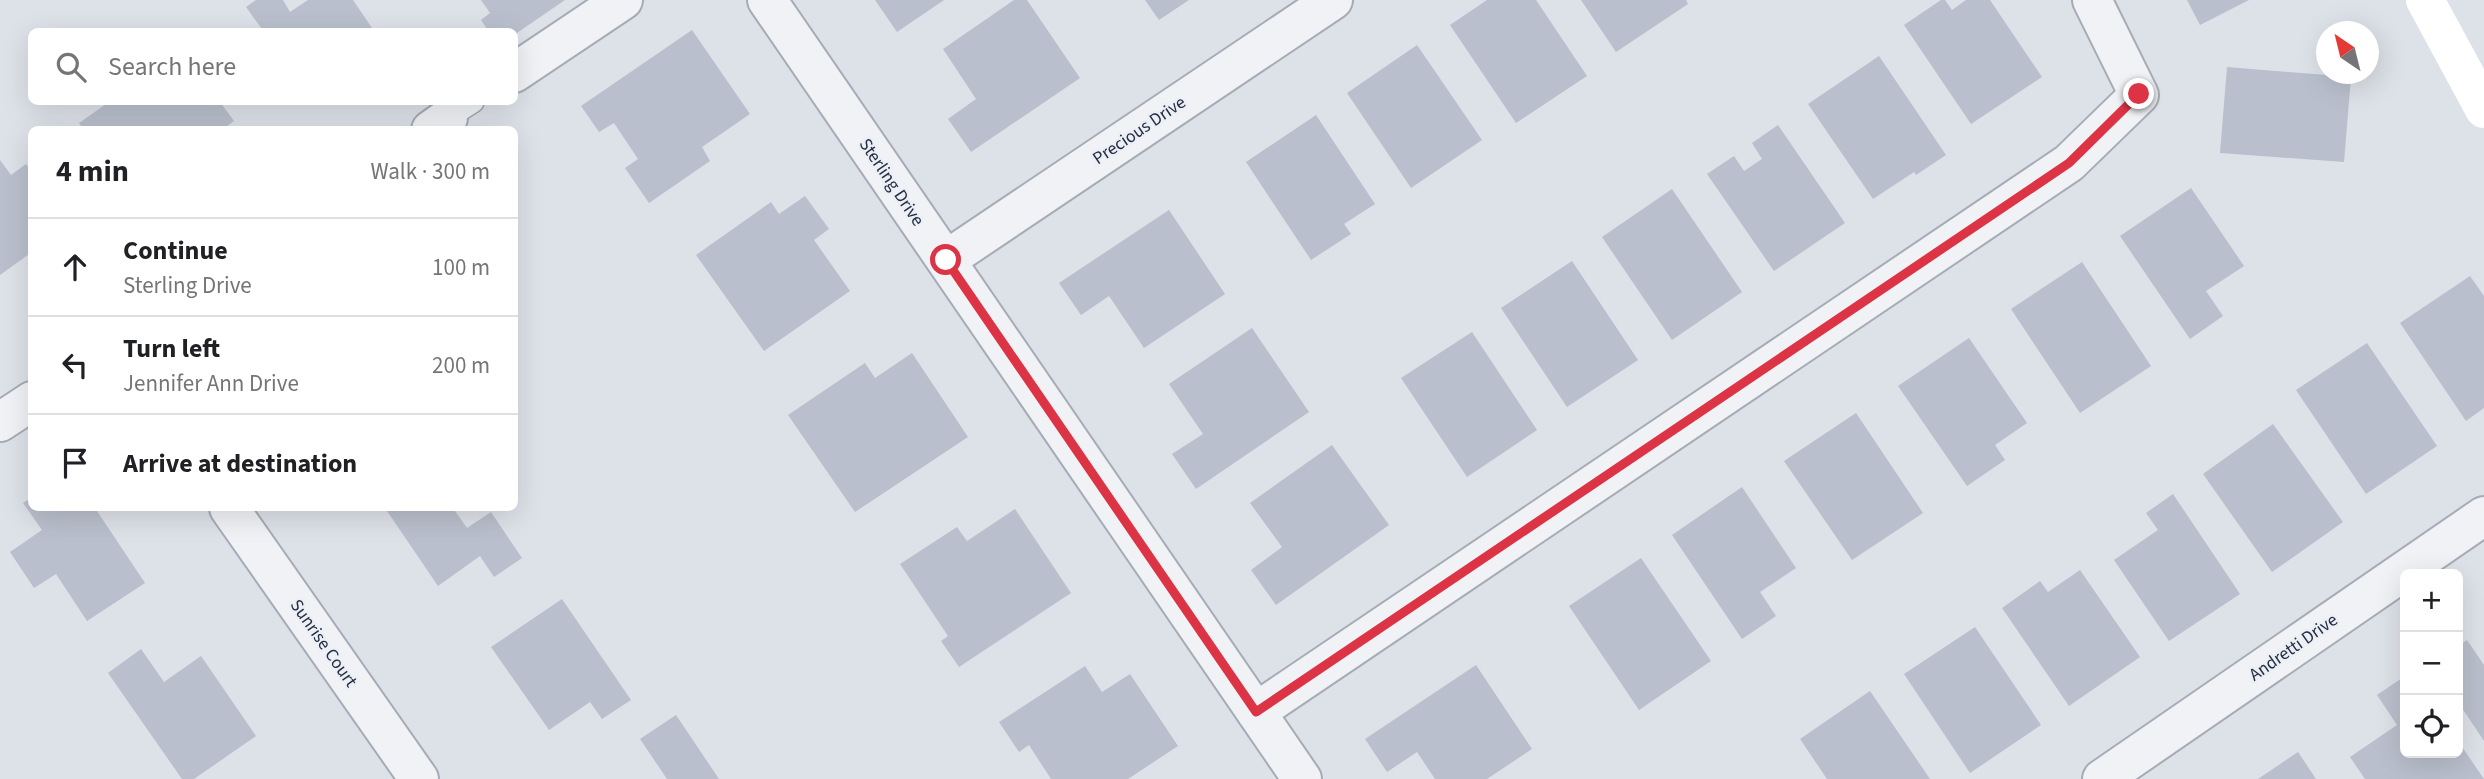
<!DOCTYPE html>
<html lang="en">
<head>
<meta charset="utf-8">
<style>
  :root { --surface:#fff; --page:#f6f6f6; --text:#202124; --muted:#757577; --line:#e0e0e0 }
  body { margin:0; font-family:"Source Sans 3",sans-serif; background:var(--page); color:var(--text) }
  .controls { position:absolute; right:21px; bottom:21px; display:grid; overflow:hidden; border-radius:10px; box-shadow:0 7px 28px #0002 }
  .controls button { width:63px; height:63px; display:grid; place-items:center; padding:0; border:0; border-bottom:2px solid var(--line); background:var(--surface); color:var(--text); font:35px sans-serif }
  .compass { position:absolute; left:2316px; top:21px; width:63px; height:63px; border-radius:50%; background:var(--surface); box-shadow:0 7px 28px #0002; rotate:325deg }
  .stop { position:absolute; width:21px; height:21px; margin:-16px; border:5px solid #dc3345; border-radius:50%; background:#fff }
  .stop.end { background:#dc3345; border-color:#fff; box-shadow:0 2px 7px #0008 }
  .list { margin:0; padding:0; list-style:none }
  h2 { display:flex; justify-content:space-between; align-items:center; height:91px; margin:0; padding:0 28px; font-size:30px }
  h2 small { font-size:23px; font-weight:400; color:var(--muted) }
  .list li { display:grid; grid-template-columns:46px 1fr auto; gap:21px; align-items:center; box-sizing:border-box; height:98px; padding:0 28px; border-top:2px solid var(--line) }
  .list b { display:block; font-size:26px; white-space:nowrap }
  .list p { margin:0; font-size:23px; white-space:nowrap; color:var(--muted) }
  .list em { font-size:23px; font-style:normal; color:var(--muted) }
  .icon { flex:none; width:38px; height:38px; fill:none; stroke:currentColor; stroke-width:2; stroke-linecap:round; stroke-linejoin:round }
  .map { position:relative; flex:none; width:2484px; height:779px; overflow:hidden }
  .search { position:absolute; background:var(--surface); box-shadow:0 7px 28px #0002; left:28px; top:28px; width:490px; height:77px; display:flex; align-items:center; gap:18px; box-sizing:border-box; padding:0 24px; border-radius:10px; color:var(--muted); font-size:26px }
  .panel { position:absolute; background:var(--surface); box-shadow:0 7px 28px #0002; left:28px; top:126px; width:490px; height:385px; border-radius:10px }
  .map>svg:first-child { display:block }
  .building { fill:#b9bfcc }
  .lines { fill:none; stroke-linecap:round; stroke-linejoin:round }
  .lane-casing { stroke:#a6abb6; stroke-width:24 }
  .street-casing { stroke:#a6abb6; stroke-width:42 }
  .lane { stroke:#f0f2f6; stroke-width:21 }
  .street { stroke:#f0f2f6; stroke-width:38 }
  .secondary { stroke:#fff; stroke-width:38 }
  .route { stroke:#dc3345; stroke-width:9 }
  .labels { text-anchor:middle; stroke-width:5; stroke-linejoin:round; paint-order:stroke }
  .street-label { font-size:18px; fill:#252d40; stroke:#ecf0f6 }
</style>
</head>
<body>
<div class="map">
<svg width="2484" height="779" viewBox="0 0 2484 779">
  <rect width="100%" height="100%" fill="#dde1e8"/>
  <!-- building -->
  <g class="building">
    <path d="M256,0H283L290,12L308,0H353L372,28L368,32H264L246,7Z"/>
    <path d="M481,0H565L514,35V32H489L481,20L490,13Z"/>
    <path d="M875,0H944L897,32Z"/>
    <path d="M1014,0H1027L1080,78L971,152L948,119L976,99L943,49Z"/>
    <path d="M1145,0H1189L1159,20Z"/>
    <path d="M1487,0H1536L1587,76L1516,123L1450,25Z"/>
    <path d="M1581,0H1686L1688,4L1616,52Z"/>
    <path d="M1941,0H1945L1952,10L1966,0H1990L2042,77L1971,124L1904,25Z"/>
    <path d="M2187,0H2249L2200,25Z"/>
    <path d="M692,30L750,114L702,147L710,161L649,203L625,168L638,159L614,123L599,132L581,106Z"/>
    <path d="M1417,45L1482,140L1411,188L1347,93Z"/>
    <path d="M1879,56L1946,155L1916,175L1914,172L1873,199L1808,104Z"/>
    <path d="M2227,67L2351,77L2344,162L2220,153Z"/>
    <path d="M109,102H220L234,121L222,130H84L79,123Z"/>
    <path d="M1316,115L1375,204L1344,224L1351,234L1311,260L1246,162Z"/>
    <path d="M1778,125L1845,223L1774,271L1707,174L1734,156L1744,171L1762,159L1752,143Z"/>
    <path d="M0,160L11,175L26,164L32,172V252L0,275Z"/>
    <path d="M2191,188L2244,266L2206,291L2223,316L2190,339L2120,236Z"/>
    <path d="M1672,189L1742,292L1672,340L1602,237Z"/>
    <path d="M805,196L829,229L814,240L850,291L764,351L696,255L771,202L779,214Z"/>
    <path d="M1169,210L1225,294L1144,348L1109,296L1081,315L1059,283Z"/>
    <path d="M1572,261L1638,360L1567,407L1501,308Z"/>
    <path d="M2082,262L2151,366L2080,413L2011,309Z"/>
    <path d="M2470,276L2484,296V408L2466,421L2400,323Z"/>
    <path d="M1252,328L1309,412L1196,489L1172,454L1203,434L1169,384Z"/>
    <path d="M1472,332L1537,430L1467,477L1401,378Z"/>
    <path d="M1969,338L2027,423L1995,445L2005,460L1967,486L1898,386Z"/>
    <path d="M2367,343L2437,446L2366,494L2296,390Z"/>
    <path d="M912,353L968,437L855,512L788,415L865,363L875,378Z"/>
    <path d="M1856,413L1923,513L1852,560L1784,461Z"/>
    <path d="M2273,424L2343,522L2272,572L2203,474Z"/>
    <path d="M1332,445L1389,525L1276,605L1251,570L1282,547L1250,503Z"/>
    <path d="M1742,487L1796,568L1760,592L1776,616L1742,639L1672,535Z"/>
    <path d="M2173,494L2240,594L2169,641L2114,560L2158,530L2146,513Z"/>
    <path d="M32,497V508H95L145,583L87,621L56,574L34,588L10,552L42,530L23,503Z"/>
    <path d="M385,508H453L467,528L491,512L522,558L494,577L480,556L438,586Z"/>
    <path d="M1015,509L1071,593L959,667L941,641L948,636L900,564L957,527L967,541Z"/>
    <path d="M1641,558L1711,661L1639,710L1569,606Z"/>
    <path d="M2080,570L2140,657L2069,706L2002,608L2040,581L2048,592Z"/>
    <path d="M562,599L631,700L602,719L590,702L549,730L491,647Z"/>
    <path d="M1975,627L2041,725L1970,773L1904,674Z"/>
    <path d="M2467,640L2484,665V741L2458,702V646Z"/>
    <path d="M141,649L164,682L201,656L256,736L194,779H182L108,673Z"/>
    <path d="M1476,665L1532,749L1487,779H1435L1417,752L1387,772L1365,739Z"/>
    <path d="M1085,666L1102,692L1130,674L1178,746L1128,779H1051L1029,745L1019,752L999,722Z"/>
    <path d="M2405,676V753H2458V741L2484,779H2365L2350,757L2397,725L2377,695Z"/>
    <path d="M1870,691L1930,779H1827L1800,739Z"/>
    <path d="M676,715L719,779H667L640,739Z"/>
    <path d="M2298,752L2316,779H2258Z"/>
  </g>
  <g class="lines">
    <!-- lane casing -->
    <g class="lane-casing">
      <path id="lane" d="M448,118L473,102"/>
    </g>
    <!-- street casing -->
    <g class="street-casing">
      <g id="street">
        <path d="M767,0L1302,779"/>
        <path d="M514,73L623,0"/>
        <path d="M431,130L448,118"/>
        <path d="M946,260L1333,0"/>
        <path d="M0,422L32,401"/>
        <path d="M229,508L419,779"/>
        <path d="M1256,712L2069,163L2139,95L2092,0"/>
        <path d="M2102,779L2484,516"/>
      </g>
    </g>
    <!-- lane -->
    <use href="#lane" class="lane"/>
    <!-- street -->
    <use href="#street" class="street"/>
    <!-- secondary -->
    <path class="secondary" d="M2425,0L2484,109"/>
  </g>
  <g class="lines">
    <!-- route -->
    <path class="route" d="M946,260L1256,712L2069,163L2139,94"/>
  </g>
  <g class="labels">
    <!-- street labels -->
    <g class="street-label">
      <text transform="translate(1139 130) rotate(-34)" y="6">Precious Drive</text>
      <text transform="translate(892 182) rotate(56)" y="6">Sterling Drive</text>
      <text transform="translate(324 643) rotate(55)" y="6">Sunrise Court</text>
      <text transform="translate(2293 647) rotate(-35)" y="6">Andretti Drive</text>
    </g>
  </g>
</svg>
<div class="controls">
<button>+</button>
<button>−</button>
<button><svg class="icon" aria-label="locate" viewBox="0 0 24 24"><circle cx="12" cy="12" r="6"/><path d="M12 2v4M12 18v4M2 12h4M18 12h4"/></svg></button>
</div>
<svg class="compass" viewBox="-18 -18 36 36"><path d="M0-13l5 13h-10z" fill="#e53935"/><path d="M0 13l5-13h-10z" fill="#757577"/></svg>
<div class="stop" style="left:946px;top:260px"></div>
<div class="stop end" style="left:2139px;top:94px"></div>
<div class="search"><svg class="icon" aria-label="search" viewBox="0 0 24 24"><circle cx="10" cy="10" r="6"/><path d="M15 15l6 6"/></svg>Search here</div>
<section class="panel">
<h2>4 min<small>Walk · 300 m</small></h2>
<ul class="list">
<li><svg class="icon" aria-label="ahead" viewBox="0 0 24 24"><path d="M12 20V5M6 11l6-6 6 6"/></svg><div><b>Continue</b><p>Sterling Drive</p></div><em>100 m</em></li>
<li><svg class="icon" aria-label="left" viewBox="0 0 24 24"><path d="M17 20v-9H6M10 6l-5 5 5 5"/></svg><div><b>Turn left</b><p>Jennifer Ann Drive</p></div><em>200 m</em></li>
<li><svg class="icon" aria-label="arrive" viewBox="0 0 24 24"><path d="M6 21V4h12l-3 4 3 4H6"/></svg><div><b>Arrive at destination</b></div></li>
</ul>
</section>
</div>
</body>
</html>
